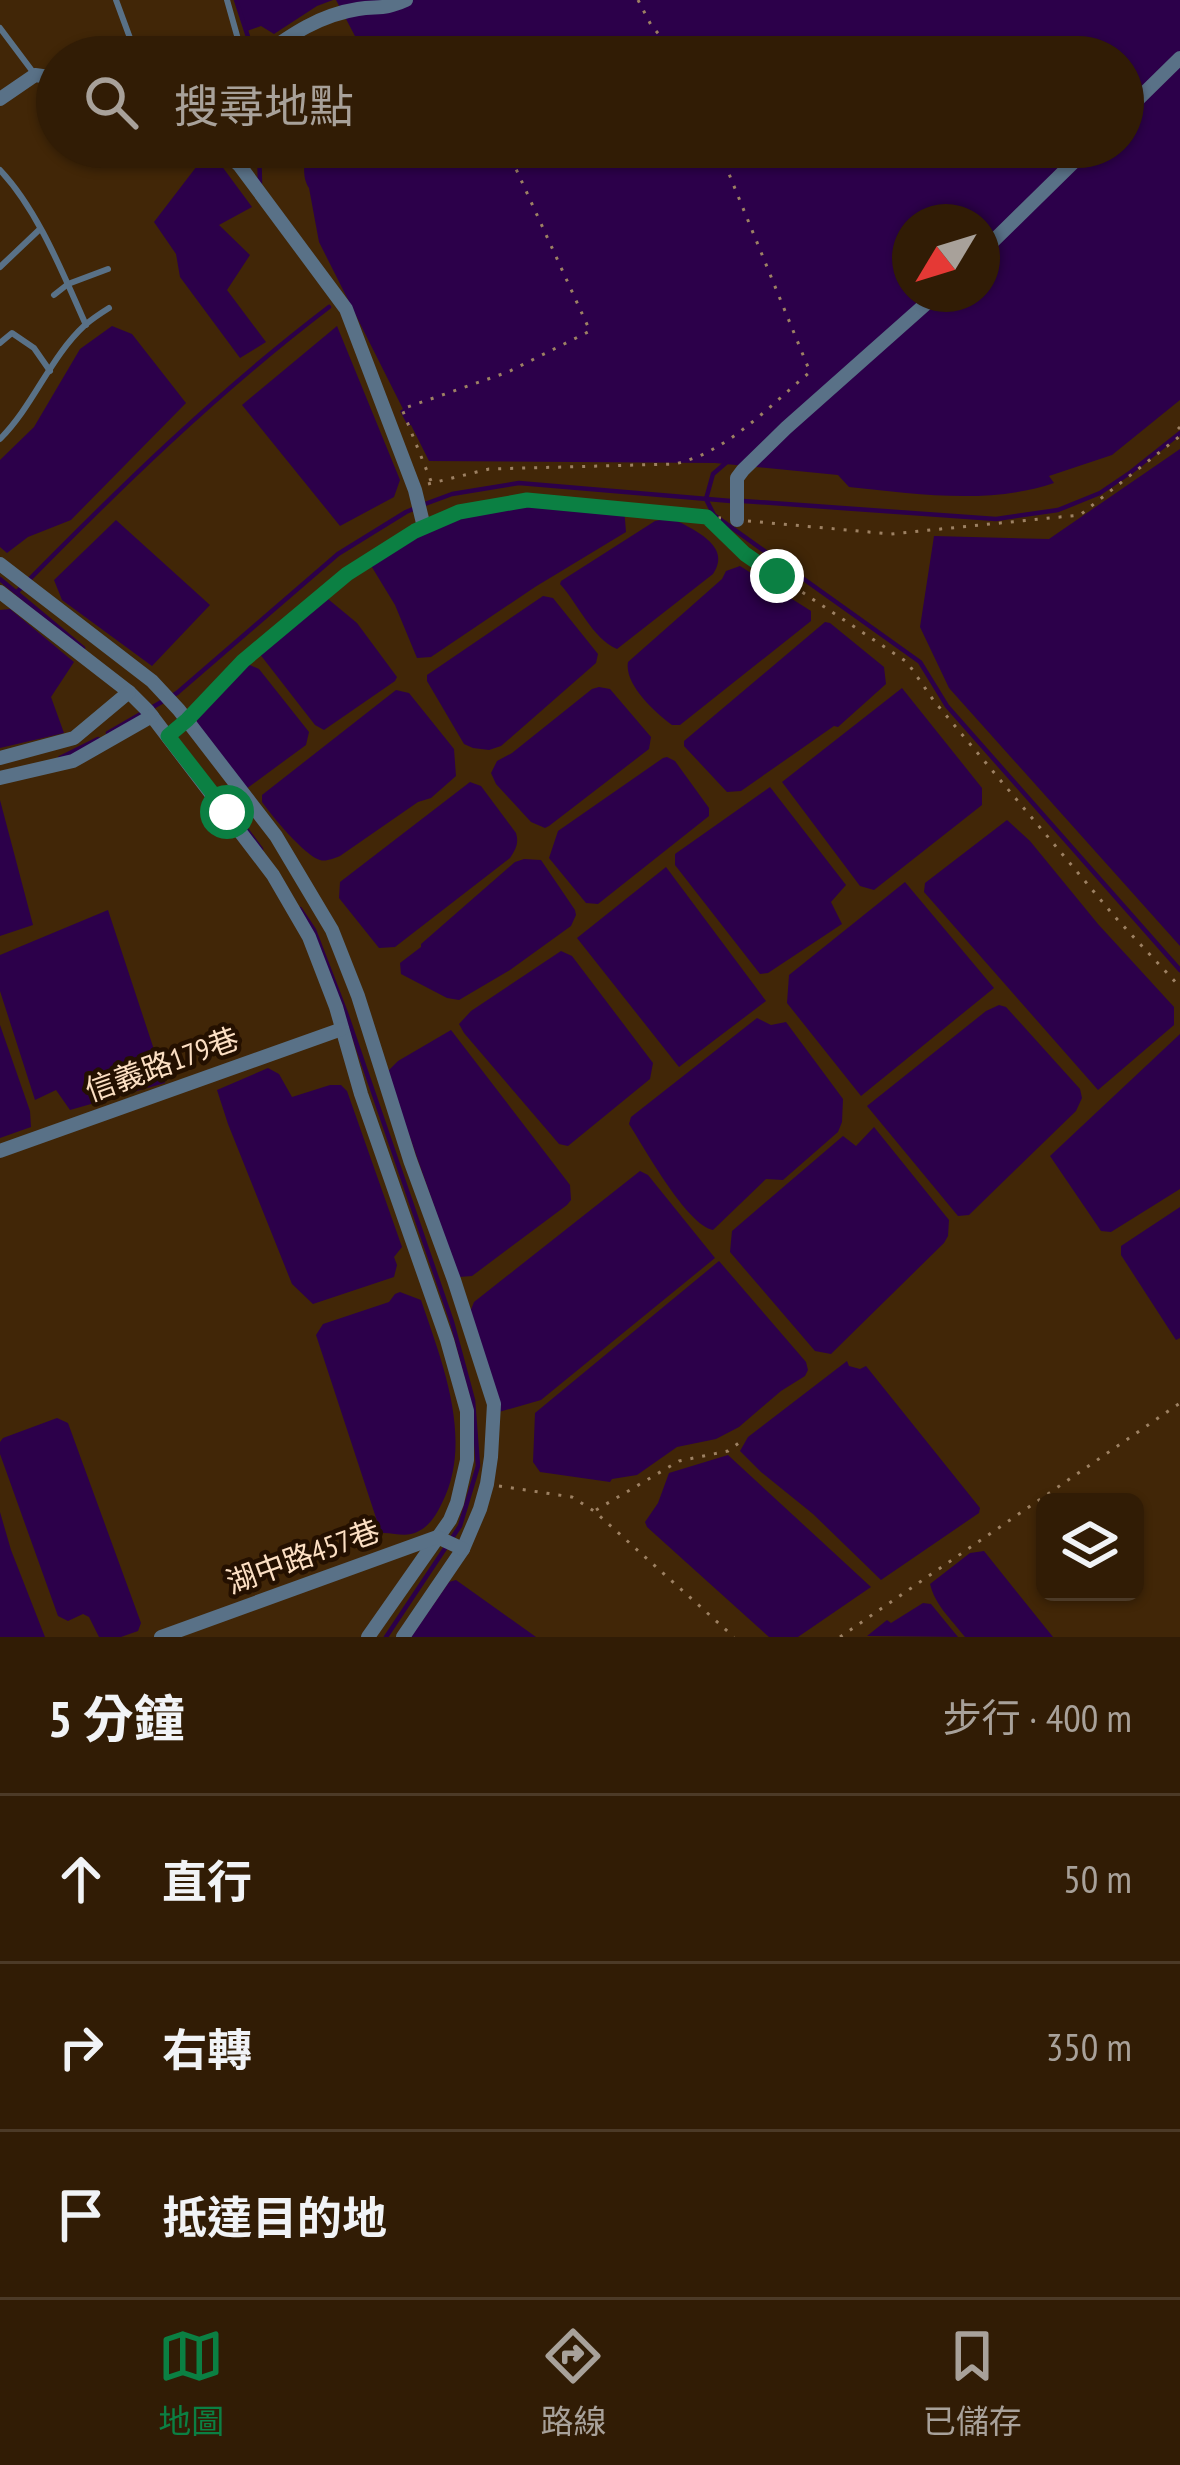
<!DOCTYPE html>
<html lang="zh-TW">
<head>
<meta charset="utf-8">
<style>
  :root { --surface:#311c05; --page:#39250f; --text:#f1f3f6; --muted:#a8a19a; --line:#4c3a27; --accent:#0b8043 }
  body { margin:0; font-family:"PT Sans Narrow","Noto Sans TC",sans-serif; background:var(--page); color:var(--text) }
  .controls { position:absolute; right:36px; bottom:36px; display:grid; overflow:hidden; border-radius:18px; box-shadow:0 3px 9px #0004 }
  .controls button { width:108px; height:108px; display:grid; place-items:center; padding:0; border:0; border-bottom:3px solid var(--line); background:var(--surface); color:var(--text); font:60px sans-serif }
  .compass { position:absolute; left:892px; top:204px; width:108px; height:108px; border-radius:50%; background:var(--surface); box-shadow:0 3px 9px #0004; rotate:232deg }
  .stop { position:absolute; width:36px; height:36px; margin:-27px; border:9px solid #0b8043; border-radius:50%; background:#fff }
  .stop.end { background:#0b8043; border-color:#fff; box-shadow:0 3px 12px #0008 }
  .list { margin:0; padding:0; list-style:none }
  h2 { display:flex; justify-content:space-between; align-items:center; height:156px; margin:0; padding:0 48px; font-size:51px }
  h2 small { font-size:39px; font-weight:400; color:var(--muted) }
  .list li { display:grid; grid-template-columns:78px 1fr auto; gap:36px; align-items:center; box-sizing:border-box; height:168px; padding:0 48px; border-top:3px solid var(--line) }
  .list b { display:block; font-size:45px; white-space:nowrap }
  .list em { font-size:39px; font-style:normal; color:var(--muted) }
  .icon { flex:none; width:66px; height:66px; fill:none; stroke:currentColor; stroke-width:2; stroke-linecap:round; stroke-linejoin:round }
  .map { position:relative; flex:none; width:1180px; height:1637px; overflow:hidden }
  .search { position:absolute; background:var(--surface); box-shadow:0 3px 9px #0004; left:36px; right:36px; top:36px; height:132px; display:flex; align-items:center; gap:30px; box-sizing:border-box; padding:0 42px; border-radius:66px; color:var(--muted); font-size:45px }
  .sheet { height:660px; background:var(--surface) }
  nav { display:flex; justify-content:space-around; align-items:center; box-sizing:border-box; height:168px; border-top:3px solid var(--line); background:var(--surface); font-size:33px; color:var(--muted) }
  nav a { display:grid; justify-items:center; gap:6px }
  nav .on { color:var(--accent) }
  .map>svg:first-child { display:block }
  .water { fill:#2c004a; fill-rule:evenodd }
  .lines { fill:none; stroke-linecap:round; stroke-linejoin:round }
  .stream { stroke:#2c004a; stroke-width:4.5 }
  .path { stroke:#9d8163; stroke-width:3; stroke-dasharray:3 9; stroke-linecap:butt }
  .lane { stroke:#597187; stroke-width:6 }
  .street { stroke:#597187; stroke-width:14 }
  .route { stroke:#0b8043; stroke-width:15 }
  .labels { text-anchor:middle; stroke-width:9; stroke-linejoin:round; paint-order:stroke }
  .street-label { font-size:30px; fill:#fcdfc3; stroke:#241000 }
</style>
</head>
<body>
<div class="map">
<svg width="1180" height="1637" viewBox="0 0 1180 1637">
  <rect width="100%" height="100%" fill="#412607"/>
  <!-- water -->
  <g class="water">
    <path d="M238,0H333L317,6L274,34L261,26L247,31Z"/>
    <path d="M336,0H1180V400L1112,455L1049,476L1054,483C989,505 916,494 849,487L838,475L715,463L429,461L411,425L408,426L400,411L403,409L319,242L309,188C302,178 304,163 306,153L318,147H1123V57H366ZM910,222H982V294H910Z"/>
    <path d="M200,162L221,165L252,207L219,225L250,255L227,290L266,342L240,358L180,277L176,254L154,222Z"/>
    <path d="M112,326L132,334L186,403L71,520L28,537L7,553L0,547V460L34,427L80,349Z"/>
    <path d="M337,326L400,480L394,497L340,526L242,405Z"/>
    <path d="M1180,449V946L949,688L920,627L934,536L1049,539Z"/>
    <path d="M558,500L624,507L626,532L535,587L431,657L417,658L395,605L367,559L369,554C433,511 482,502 558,500Z"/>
    <path d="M671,518C693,529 733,546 713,574L617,649C592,638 579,605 560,584L561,581L655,521Z"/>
    <path d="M116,520L210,605L152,666L62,600L54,580Z"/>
    <path d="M740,566L811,611V621L680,725H672C654,712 624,684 628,662L722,579L726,571Z"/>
    <path d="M322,594L357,623L397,677L395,681L324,730L315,725L259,653L262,643L312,597Z"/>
    <path d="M543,596L553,598L598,654L596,663L501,746L489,750L473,748L464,744L427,681V675Z"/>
    <path d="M10,609L74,662L51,697L64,733L0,748V610Z"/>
    <path d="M825,622L830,623L884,667L886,684L838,727L834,726L741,791L727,792L684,746V741Z"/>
    <path d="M243,662L259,669L309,732L306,745L246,789L197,723C195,697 220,682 236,665Z"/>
    <path d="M599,687L610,689L651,737L649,749L549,826L545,828L531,822L496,784L491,773L497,761L512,753L592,689Z"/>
    <path d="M902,688L982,788V805L874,890L860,886L782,782Z"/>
    <path d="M396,690L409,693L454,749L456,776L431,798L418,802L340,856C334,858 326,862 320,860C305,856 271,815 262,802V795Z"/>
    <path d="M667,757L675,761L709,808V816L598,904L586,903L549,858L558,831L663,758Z"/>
    <path d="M470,782L481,786L516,833C519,843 516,849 510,858L395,947L379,948L339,898L340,882Z"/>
    <path d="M770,787L846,885L831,902L842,924L768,973L760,974L675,865V854Z"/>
    <path d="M0,800L33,925L0,936Z"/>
    <path d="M1007,820L1030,841L1098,924L1174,1007V1025L1098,1090L924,892L925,883Z"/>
    <path d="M524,859L541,860L575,910L576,915L571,926L510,970L459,1000L447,998L401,974L400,963L421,947V944L515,862Z"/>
    <path d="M666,867L766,1001L679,1067L577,938Z"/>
    <path d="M905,882L994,988L861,1096L787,1003L789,975Z"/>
    <path d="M108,910L165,1083L70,1110L56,1090L35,1100L0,991V955Z"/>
    <path d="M561,951L572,956L653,1063L650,1079L568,1146L559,1144L464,1033L459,1024L471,1011Z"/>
    <path d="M999,1005L1006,1007L1080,1089L1082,1098L1076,1111L969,1215L958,1216L867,1106L986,1011Z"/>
    <path d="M757,1018L771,1025L786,1022L843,1099L842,1122L838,1132L783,1180L766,1179L713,1230C687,1225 645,1149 629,1124L631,1117Z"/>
    <path d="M0,1025L30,1111L31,1127L0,1138Z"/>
    <path d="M451,1030L570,1185L571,1200L567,1205L472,1276L459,1277L387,1072L398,1061Z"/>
    <path d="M1180,1034V1189L1111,1232L1101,1231L1050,1156Z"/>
    <path d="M268,1068L279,1074L292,1097L330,1085H341L347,1091L402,1247L394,1257L397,1265L394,1277L313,1304L292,1284L228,1124L217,1090Z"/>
    <path d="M874,1127L949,1220L948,1236L944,1243L831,1354L815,1351L730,1252L732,1231L843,1136L856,1146Z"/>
    <path d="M640,1171L648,1175L715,1258L541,1400L499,1412L468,1317L474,1302Z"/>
    <path d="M1180,1207V1338L1176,1340L1121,1255V1246Z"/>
    <path d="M719,1261L806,1362L808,1370L805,1376L781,1391L739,1427L716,1439L677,1447L637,1475L612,1479L610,1482L540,1472L533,1462L535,1413Z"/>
    <path d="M400,1292L421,1300C442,1362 474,1440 442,1503C436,1515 430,1526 417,1532C405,1538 393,1532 381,1533L316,1335L323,1324L389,1302L395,1294Z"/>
    <path d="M847,1361L849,1366L860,1369L866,1366L980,1508L979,1513L881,1580L813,1514L761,1472L740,1451L748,1437Z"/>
    <path d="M57,1418L68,1423L141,1623L138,1631L121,1637H99L89,1617L83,1614L68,1621L58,1616L0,1454V1442L3,1438Z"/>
    <path d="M728,1455L871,1587L798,1637H769L647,1527L645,1522L658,1503L669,1473Z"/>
    <path d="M0,1512L11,1550L45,1637H0Z"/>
    <path d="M984,1551L1053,1637H965C951,1619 935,1605 930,1584L970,1553Z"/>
    <path d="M456,1580L536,1637H411L449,1582Z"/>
    <path d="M923,1603L931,1604L958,1637L867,1636L887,1620L891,1623Z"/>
  </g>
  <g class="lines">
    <!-- stream -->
    <g class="stream">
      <path d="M236,0L254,55"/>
      <path d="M259,147L260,183"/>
      <path d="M728,461L713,474L706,499L714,515L920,662L947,706L1180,970"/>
      <path d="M743,501L996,519L1058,510L1100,493L1131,472L1180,433"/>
      <path d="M0,579L83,648"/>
      <path d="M17,592C116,491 216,393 329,307"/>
      <path d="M108,733L177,693L338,554L406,512L425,504L452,494L519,483L731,501"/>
      <path d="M60,758L98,739"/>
      <path d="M243,825L261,849"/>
      <path d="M300,909L314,930L346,1013L452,1322L473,1400L478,1466L460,1526L386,1637"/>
    </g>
    <!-- path -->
    <g class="path">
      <path d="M638,0L651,25L678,57"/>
      <path d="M1178,429L1180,427"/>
      <path d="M431,481L402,409L508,372L590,331L506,147"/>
      <path d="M428,484L489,469L674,464C727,453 769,406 810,372L718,147"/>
      <path d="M709,518L745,554L907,662L934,701L1115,917L1180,987"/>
      <path d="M748,521L891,534L1080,515L1180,436"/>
      <path d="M434,522L459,512L527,501L721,518"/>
      <path d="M196,711C261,642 330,585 410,534"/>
      <path d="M499,1486L572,1497L594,1511L734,1637"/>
      <path d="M596,1510L679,1461L728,1451L740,1442"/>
      <path d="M840,1637L1180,1403"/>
    </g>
    <!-- lane -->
    <g class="lane">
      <path d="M116,0L137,57"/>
      <path d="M227,0L243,57"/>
      <path d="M0,28L33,72"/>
      <path d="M0,170C38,210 63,274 86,325"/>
      <path d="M0,267L40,229"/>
      <path d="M54,295L68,284L108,269"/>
      <path d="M0,343L12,333L34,348L50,371"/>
      <path d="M0,439C34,405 50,357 85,325C92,319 101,313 109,308"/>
    </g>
    <!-- street -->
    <g class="street">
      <path d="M260,57C291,35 319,15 358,9C379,6 384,10 406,0"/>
      <path d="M0,99L35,75L57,78"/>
      <path d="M1123,114L1180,58"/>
      <path d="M220,147L240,166L346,309L415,490L424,527"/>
      <path d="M982,252L1089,147"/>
      <path d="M737,520V478L743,470L786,428L937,294"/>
      <path d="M0,564L152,681L179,710L276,836L332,930L358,996L410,1160L454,1280L494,1404L491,1457L487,1484L480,1509L463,1549L403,1637"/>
      <path d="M0,592L129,692L148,711L273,875L309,937L336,1007L361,1094L447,1340L467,1411V1460L457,1503L450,1520L368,1637"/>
      <path d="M0,758L74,738L129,692"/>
      <path d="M0,778L73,761L152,716"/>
      <path d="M0,1151L342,1029"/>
      <path d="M161,1637L437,1537L463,1549"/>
    </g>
  </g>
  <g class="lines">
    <!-- route -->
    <path class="route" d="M227,812L168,736L187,720L243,661L347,574L415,531L459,512L527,500L707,517L745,554L777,576"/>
  </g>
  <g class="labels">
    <!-- street labels -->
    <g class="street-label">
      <text transform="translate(162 1065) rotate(-20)" y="10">信義路179巷</text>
      <text transform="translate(303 1557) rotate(-20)" y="10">湖中路457巷</text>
    </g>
  </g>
</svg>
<div class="controls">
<button><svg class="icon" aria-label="layers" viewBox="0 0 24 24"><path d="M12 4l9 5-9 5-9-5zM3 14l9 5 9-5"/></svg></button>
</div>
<svg class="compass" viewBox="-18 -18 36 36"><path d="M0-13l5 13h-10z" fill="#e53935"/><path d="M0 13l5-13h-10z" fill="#a8a19a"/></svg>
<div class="stop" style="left:227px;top:812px"></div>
<div class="stop end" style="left:777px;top:576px"></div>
<div class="search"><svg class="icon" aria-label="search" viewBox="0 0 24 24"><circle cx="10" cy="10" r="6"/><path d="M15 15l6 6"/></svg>搜尋地點</div>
</div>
<section class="sheet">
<h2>5 分鐘<small>步行 · 400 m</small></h2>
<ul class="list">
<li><svg class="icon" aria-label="ahead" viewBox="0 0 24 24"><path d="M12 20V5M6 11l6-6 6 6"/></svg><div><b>直行</b></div><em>50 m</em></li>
<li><svg class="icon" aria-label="right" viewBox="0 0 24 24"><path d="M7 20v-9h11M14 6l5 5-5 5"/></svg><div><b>右轉</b></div><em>350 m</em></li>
<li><svg class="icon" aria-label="arrive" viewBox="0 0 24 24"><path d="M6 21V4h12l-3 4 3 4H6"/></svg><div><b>抵達目的地</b></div></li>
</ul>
</section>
<nav>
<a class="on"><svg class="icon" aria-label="map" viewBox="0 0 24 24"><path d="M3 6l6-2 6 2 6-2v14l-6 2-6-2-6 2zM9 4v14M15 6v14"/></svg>地圖</a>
<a><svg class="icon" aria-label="directions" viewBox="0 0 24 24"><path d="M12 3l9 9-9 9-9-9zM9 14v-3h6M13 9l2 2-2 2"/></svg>路線</a>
<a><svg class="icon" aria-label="saved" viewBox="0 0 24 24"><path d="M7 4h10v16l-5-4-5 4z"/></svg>已儲存</a>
</nav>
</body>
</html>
